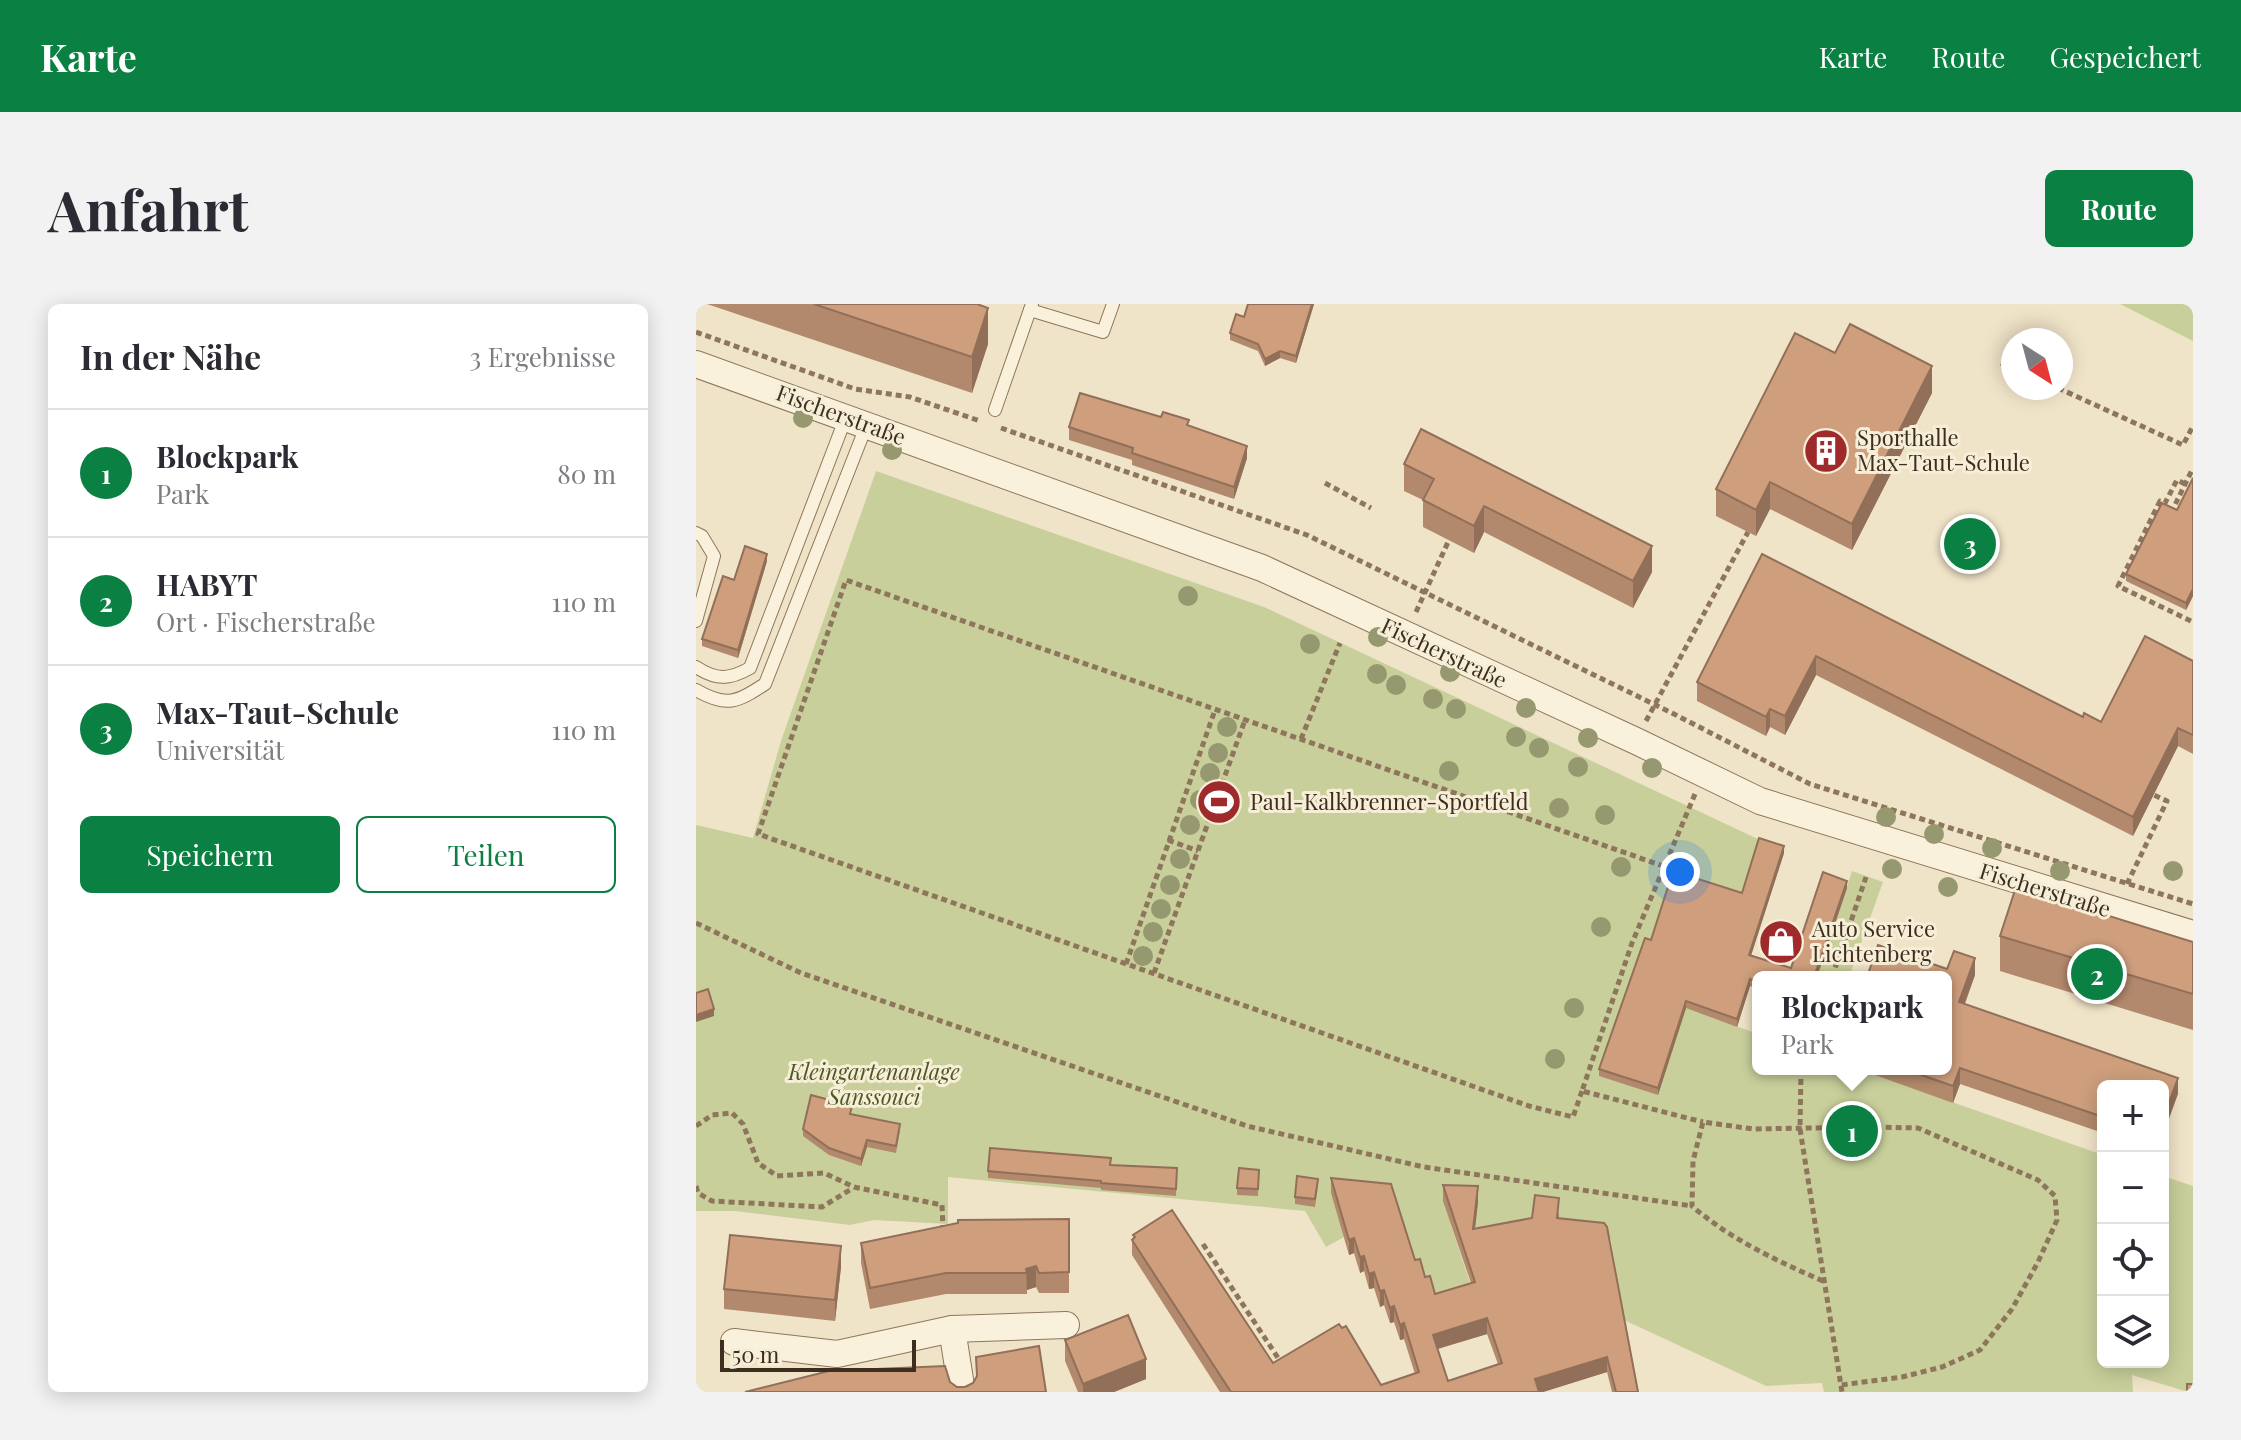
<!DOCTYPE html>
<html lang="de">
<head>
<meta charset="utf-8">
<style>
  :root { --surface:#fff; --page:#f2f2f3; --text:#2b2b33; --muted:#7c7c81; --line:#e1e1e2; --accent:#0b8043 }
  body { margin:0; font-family:"Playfair Display",serif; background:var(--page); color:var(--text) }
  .controls { position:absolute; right:24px; bottom:24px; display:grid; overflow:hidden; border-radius:12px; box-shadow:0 4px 20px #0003 }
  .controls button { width:72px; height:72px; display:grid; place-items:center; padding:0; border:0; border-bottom:2px solid var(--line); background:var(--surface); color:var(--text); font:40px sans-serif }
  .compass { position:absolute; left:1305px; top:24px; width:72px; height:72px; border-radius:50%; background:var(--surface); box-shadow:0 4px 20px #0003; rotate:144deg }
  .scale { position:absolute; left:24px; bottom:20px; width:196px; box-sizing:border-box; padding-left:8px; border:4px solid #3d2e20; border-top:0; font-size:22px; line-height:28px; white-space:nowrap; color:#3d2e20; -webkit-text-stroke:6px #f7eed8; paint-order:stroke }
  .you { position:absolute; left:984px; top:568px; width:28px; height:28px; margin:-20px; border:6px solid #fff; border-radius:50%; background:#1a73e8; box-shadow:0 0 0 12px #1a73e833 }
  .badge { display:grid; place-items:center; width:52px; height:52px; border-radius:50%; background:var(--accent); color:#fff; font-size:26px; font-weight:700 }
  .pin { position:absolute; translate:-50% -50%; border:4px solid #fff; box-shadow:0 2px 8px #0006 }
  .popup { position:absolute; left:1056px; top:667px; width:200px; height:104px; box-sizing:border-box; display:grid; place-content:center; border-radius:12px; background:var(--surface); filter:drop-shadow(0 2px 6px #0005); font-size:26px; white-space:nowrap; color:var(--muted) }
  .popup b { font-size:30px; color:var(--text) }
  .popup::after { content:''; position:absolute; left:50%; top:100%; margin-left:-16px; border:16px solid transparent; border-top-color:var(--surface) }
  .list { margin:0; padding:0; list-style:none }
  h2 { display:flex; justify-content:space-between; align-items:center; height:104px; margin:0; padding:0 32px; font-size:34px }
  h2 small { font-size:26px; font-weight:400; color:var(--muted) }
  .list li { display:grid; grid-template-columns:52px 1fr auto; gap:24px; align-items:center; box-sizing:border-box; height:128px; padding:0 32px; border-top:2px solid var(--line) }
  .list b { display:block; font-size:30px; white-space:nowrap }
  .list p { margin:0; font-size:26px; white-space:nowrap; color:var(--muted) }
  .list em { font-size:26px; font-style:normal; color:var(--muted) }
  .actions { display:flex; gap:16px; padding:24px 32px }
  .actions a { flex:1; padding:18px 0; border:2px solid var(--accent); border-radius:12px; text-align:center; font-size:28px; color:var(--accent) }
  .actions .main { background:var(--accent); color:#fff }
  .icon { flex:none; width:44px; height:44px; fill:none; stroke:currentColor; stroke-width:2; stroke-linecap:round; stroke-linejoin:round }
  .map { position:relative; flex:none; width:1497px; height:1088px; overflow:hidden; border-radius:12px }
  header { display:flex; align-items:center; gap:48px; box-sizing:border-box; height:112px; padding:0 40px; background:var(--accent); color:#fff }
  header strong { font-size:38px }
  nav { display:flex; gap:44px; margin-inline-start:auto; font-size:28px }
  .intro { display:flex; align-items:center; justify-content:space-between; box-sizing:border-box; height:192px; padding:0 48px }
  h1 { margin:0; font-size:56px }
  .button { padding:20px 36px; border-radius:12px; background:var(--accent); color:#fff; font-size:28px; font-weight:700 }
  main { display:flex; gap:48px; padding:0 48px }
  aside { flex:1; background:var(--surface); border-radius:12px; box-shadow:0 4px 20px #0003 }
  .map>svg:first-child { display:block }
  .green { fill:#c9cf9b }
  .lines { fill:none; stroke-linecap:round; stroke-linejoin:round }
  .lane-casing { stroke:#8d765c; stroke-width:14 }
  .street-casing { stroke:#8d765c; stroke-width:28 }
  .path { stroke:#8d765c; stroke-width:5; stroke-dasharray:6 4; stroke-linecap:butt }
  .lane { stroke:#faf1dc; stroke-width:12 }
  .street { stroke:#faf1dc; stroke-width:26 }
  .tree { fill:#96986f }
  .wall { fill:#b2896c; fill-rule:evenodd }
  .shaded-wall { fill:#916f58 }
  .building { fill:#cf9f7d; stroke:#916f58; stroke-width:2; fill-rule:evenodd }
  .labels { text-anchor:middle; stroke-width:6; stroke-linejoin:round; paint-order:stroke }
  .street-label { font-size:22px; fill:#3d2e20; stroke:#f7eed8 }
  .poi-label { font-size:22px; fill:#3d2e20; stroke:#f7eed8; text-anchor:start }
  .park-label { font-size:22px; font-style:italic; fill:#4d5a26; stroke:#f7eed8 }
</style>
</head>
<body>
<header>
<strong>Karte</strong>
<nav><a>Karte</a><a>Route</a><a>Gespeichert</a></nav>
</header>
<div class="intro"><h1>Anfahrt</h1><a class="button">Route</a></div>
<main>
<aside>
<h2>In der Nähe<small>3 Ergebnisse</small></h2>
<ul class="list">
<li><span class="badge">1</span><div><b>Blockpark</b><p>Park</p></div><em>80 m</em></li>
<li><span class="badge">2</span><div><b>HABYT</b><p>Ort · Fischerstraße</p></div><em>110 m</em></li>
<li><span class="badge">3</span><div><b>Max-Taut-Schule</b><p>Universität</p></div><em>110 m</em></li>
</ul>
<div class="actions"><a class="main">Speichern</a><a>Teilen</a></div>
</aside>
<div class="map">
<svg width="1497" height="1088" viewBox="0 0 1497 1088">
  <rect width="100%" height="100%" fill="#f0e4c8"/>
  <!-- green -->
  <g class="green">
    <path d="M1424,0H1497V37Z"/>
    <path d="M180,167L568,303L1064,536L1009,711L1062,730V765H1162L1407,851V1058H1467V872L1497,882V1084L1492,1088L1436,1071L1437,1088H1128L1126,1079L1070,1082L928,1016L915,935L755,921L791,1030L645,921L648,933L630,943L609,907L252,873V920L178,916L154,921L39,907H0V521L57,534L85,437Z"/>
    <path d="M1156,567L1187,578L1153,673H1121Z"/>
  </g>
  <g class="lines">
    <!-- lane casing -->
    <g class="lane-casing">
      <g id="lane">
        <path d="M334,6L407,28L417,0"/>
        <path d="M299,106L336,0"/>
        <path d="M0,229L6,232L18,252L0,317"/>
        <path d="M0,363C20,376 33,376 54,364L150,113"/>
        <path d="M0,386C31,404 41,398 69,380L171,120"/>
      </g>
    </g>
    <!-- street casing -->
    <g class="street-casing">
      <g id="street">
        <path d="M0,60L566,264L940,437L1064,497L1497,630"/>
        <path d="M256,1025L266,1088"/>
        <path d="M38,1038L141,1050L256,1025L370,1021"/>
      </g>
    </g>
    <!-- path -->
    <g class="path">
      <path d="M0,28L159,85L214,93L284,117"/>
      <path d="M1305,59L1317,64"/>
      <path d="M1362,84L1487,141L1497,122"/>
      <path d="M305,124L611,231L978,410L1114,480L1497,600"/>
      <path d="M629,179L675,204"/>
      <path d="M1489,180L1481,176L1469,199L1464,197L1422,282L1497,318"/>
      <path d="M1475,209L1497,164"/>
      <path d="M720,308L753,236"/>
      <path d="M950,417L1052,228"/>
      <path d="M605,435L644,339"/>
      <path d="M999,490L936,639L886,787L1007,818"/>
      <path d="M472,536L502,547"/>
      <path d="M1431,580L1471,497L1458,491"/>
      <path d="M0,619L105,669L551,822L728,863L996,902"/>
      <path d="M430,660L519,406"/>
      <path d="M458,669L549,416"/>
      <path d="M1136,673L1170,573"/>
      <path d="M1105,765L1104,825L1146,1088"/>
      <path d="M886,787L877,813L833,802L62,530L150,276L967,562"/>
      <path d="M0,822L16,811L36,809L47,820L62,859L81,872L128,869L158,883L246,901L247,926"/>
      <path d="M0,882L2,889L16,897L126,903L157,884"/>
      <path d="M507,940L586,1060"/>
      <path d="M1127,977C1081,957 1034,935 996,902L997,857L1007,818L1057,825L1174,823L1222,824L1342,876L1359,892L1361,916L1342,958L1316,1005L1284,1046L1246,1063L1206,1073L1145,1081"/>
    </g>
    <!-- lane -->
    <use href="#lane" class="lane"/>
    <!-- street -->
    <use href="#street" class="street"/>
  </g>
  <!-- trees -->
  <g class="tree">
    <circle cx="107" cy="114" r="10"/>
    <circle cx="196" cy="146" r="10"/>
    <circle cx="492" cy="292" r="10"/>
    <circle cx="682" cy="333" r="10"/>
    <circle cx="614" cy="340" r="10"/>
    <circle cx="754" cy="368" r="10"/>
    <circle cx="681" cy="370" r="10"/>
    <circle cx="700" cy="381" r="10"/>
    <circle cx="737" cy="395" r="10"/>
    <circle cx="830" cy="404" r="10"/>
    <circle cx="760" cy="405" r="10"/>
    <circle cx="531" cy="423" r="10"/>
    <circle cx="820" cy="433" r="10"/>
    <circle cx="892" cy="434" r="10"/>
    <circle cx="843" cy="444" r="10"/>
    <circle cx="522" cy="449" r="10"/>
    <circle cx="882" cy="463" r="10"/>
    <circle cx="956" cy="464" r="10"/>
    <circle cx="753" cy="467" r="10"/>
    <circle cx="514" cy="469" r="10"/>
    <circle cx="504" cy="496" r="10"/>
    <circle cx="863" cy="504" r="10"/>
    <circle cx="909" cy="511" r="10"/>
    <circle cx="1190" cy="513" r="10"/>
    <circle cx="494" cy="521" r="10"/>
    <circle cx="1238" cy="530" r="10"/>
    <circle cx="1296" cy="544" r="10"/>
    <circle cx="484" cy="555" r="10"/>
    <circle cx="925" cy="563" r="10"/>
    <circle cx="1196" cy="565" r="10"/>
    <circle cx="1364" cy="567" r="10"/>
    <circle cx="1477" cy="567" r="10"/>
    <circle cx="474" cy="581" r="10"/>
    <circle cx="1252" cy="583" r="10"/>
    <circle cx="465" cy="605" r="10"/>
    <circle cx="905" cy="623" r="10"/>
    <circle cx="457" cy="628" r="10"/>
    <circle cx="447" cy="652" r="10"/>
    <circle cx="878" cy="704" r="10"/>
    <circle cx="859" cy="755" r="10"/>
  </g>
  <!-- wall -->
  <g class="wall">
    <path d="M11,0H281L292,40L276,89Z"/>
    <path d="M552,0H618L600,59L584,54L569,62L562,47L534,36V29L548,13Z"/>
    <path d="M1139,49L1236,89L1156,246L1074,205L1060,232L1020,212V185Z"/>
    <path d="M493,122L551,154L538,195L436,161V156L373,136V123Z"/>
    <path d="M708,160L956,268L937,304L788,228L778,249L727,223V196L708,187Z"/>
    <path d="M1497,174V292L1490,306L1430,277V270L1481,206Z"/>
    <path d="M1066,250L1387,413L1405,418L1497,357V450L1482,442L1437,532L1120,371L1089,431L1074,423L1070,432L1001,397V378Z"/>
    <path d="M71,257L42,354L6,342V335L38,276Z"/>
    <path d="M1088,549L1055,651L1095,664L1151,584L1121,673H1062V685L1054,682L1041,723L990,704L962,791L903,772V765L955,636L1046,589Z"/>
    <path d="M1304,632L1497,638V726L1304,667Z"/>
    <path d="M1251,665L1279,671L1269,700L1482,790L1407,782V829L1264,780L1257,799L1162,765H1250Z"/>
    <path d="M156,811L204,827L200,849L171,843L165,862L133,851L107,832V825Z"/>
    <path d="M415,861L481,864L480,892L405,886V884L292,874V867Z"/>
    <path d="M563,866L562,892L541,891V884Z"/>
    <path d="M635,874L719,956L739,990L775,979L747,897V881L782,898L779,925L863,909V914L942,1088H916L911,1068L847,1088H524L436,951V936L437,934V931L577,1059L685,1081L719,1070L708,1035L704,1036L698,1018L694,1019L688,1001L684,1003L678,984L673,985L668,967L664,969L658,949L653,951L635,889ZM791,1030L802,1060L752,1077L742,1045Z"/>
    <path d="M622,882L619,903L599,900V893Z"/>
    <path d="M373,915V989H343L340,983L331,986V990H250L174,1005L165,959V939Z"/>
    <path d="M145,963L139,1017L28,1005V985Z"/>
    <path d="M369,1036L450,1075L418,1088H382L369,1057Z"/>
  </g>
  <!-- shaded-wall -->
  <g class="shaded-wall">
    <path d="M616,0H618L600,59V52Z"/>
    <path d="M292,4V40L276,89V53Z"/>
    <path d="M584,47V54L569,62V55Z"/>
    <path d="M1236,62V89L1156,246V220Z"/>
    <path d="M551,142V154L538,195V183Z"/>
    <path d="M1074,178V205L1060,232V206Z"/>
    <path d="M788,202V228L778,249V222Z"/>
    <path d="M956,242V268L937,304V277Z"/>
    <path d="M71,250V257L42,354V346Z"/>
    <path d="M1497,285V292L1490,306V299Z"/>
    <path d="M1120,352V371L1089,431V412Z"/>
    <path d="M1074,405V423L1070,432V413Z"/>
    <path d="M1482,424V442L1437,532V513Z"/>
    <path d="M1088,542V549L1053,658V651Z"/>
    <path d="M1151,577V584L1121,673H1118Z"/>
    <path d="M1279,654V671L1263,714V698Z"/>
    <path d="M1054,675V682L1041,723V715Z"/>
    <path d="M990,697V704L962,791V784Z"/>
    <path d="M18,705V712L0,718V711Z"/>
    <path d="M1264,764V780L1257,799V782Z"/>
    <path d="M1482,774V790L1467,831V815Z"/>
    <path d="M171,836V843L165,862V855Z"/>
    <path d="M782,882V898L777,941V925Z"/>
    <path d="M658,934V949L653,951V936Z"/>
    <path d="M145,942V963L139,1017V996Z"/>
    <path d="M668,952V967L664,969V953Z"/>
    <path d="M340,962V983L331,986L330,965Z"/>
    <path d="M678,968V984L673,985V970Z"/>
    <path d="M688,986V1001L684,1003V987Z"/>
    <path d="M698,1002V1018L694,1019V1004Z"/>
    <path d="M791,1014V1030L737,1046V1031Z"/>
    <path d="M708,1019V1035L704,1036V1021Z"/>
    <path d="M911,1053V1068L847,1088H839V1075Z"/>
    <path d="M450,1055V1075L418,1088H387V1080Z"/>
  </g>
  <!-- building -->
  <g class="building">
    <path d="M118,0H281L292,4L276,53Z"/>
    <path d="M552,0H616L600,52L584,47L569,55L562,40L534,29L540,10L548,13Z"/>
    <path d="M1154,20L1236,62L1156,220L1074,178L1060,206L1020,185L1099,29L1139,49Z"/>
    <path d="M384,89L465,113L467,108L493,116L491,121L551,142L538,183L436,149L437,144L373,123Z"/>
    <path d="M725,125L956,242L937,277L788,202L778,222L727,196L738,175L708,160Z"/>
    <path d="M1497,174V285L1490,299L1430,270L1466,199L1481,206Z"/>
    <path d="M49,242L71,250L42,346L6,335L27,272L38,276Z"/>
    <path d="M1066,250L1387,413L1388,409L1405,418L1449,332L1497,357V431L1482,424L1437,513L1120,352L1089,412L1074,405L1070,413L1001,378Z"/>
    <path d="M1063,534L1088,542L1053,651L1095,664L1127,568L1151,577L1118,673H1062V678L1054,675L1041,715L990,697L962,784L903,765L949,634L955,636L977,567L1046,589Z"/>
    <path d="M1320,583L1497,638V690L1304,632Z"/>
    <path d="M1182,641L1251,665L1258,647L1279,654L1263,698L1482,774L1467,815V782H1407V813L1264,764L1257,782L1208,765H1250V673H1171Z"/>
    <path d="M12,685L18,705L0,711V689Z"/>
    <path d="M115,791L156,802L154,810L204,820L200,842L171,836L165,855L133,844L107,825Z"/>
    <path d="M294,844L415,854L414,861L481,864L480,885L405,879V877L292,867Z"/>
    <path d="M543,864L563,866L562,885L541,884Z"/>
    <path d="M601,872L622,875L619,895L599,893Z"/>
    <path d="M635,874L695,880L719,956L724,955L729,973L734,972L739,990L779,978L747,881L782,882L777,925L836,914L839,891L863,894L861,914L908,919L911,923L942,1088H920L911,1053L839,1075L843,1088H535L436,936L439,933L437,931L476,906L577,1059L643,1020L646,1024L650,1022L685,1081L723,1068L708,1019L704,1021L698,1002L694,1004L688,986L684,987L678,968L673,970L668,952L664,953L658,934L653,936ZM791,1014L806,1059L752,1077L737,1031Z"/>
    <path d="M373,915V968L343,969L340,962L330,965L331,969H250L174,984L165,939L262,919V916Z"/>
    <path d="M34,931L145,942L139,996L28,985Z"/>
    <path d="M432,1011L450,1055L387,1080L369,1036Z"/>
    <path d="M343,1042L350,1088H49L133,1067L249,1062L254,1078L261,1083H269L277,1079L281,1072L280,1053Z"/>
    <rect x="1491" y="1080" width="6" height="8"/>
  </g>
  <!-- icons -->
  <defs>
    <g id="building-disc" transform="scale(2.3)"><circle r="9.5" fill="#9e2a2b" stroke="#f7eed8"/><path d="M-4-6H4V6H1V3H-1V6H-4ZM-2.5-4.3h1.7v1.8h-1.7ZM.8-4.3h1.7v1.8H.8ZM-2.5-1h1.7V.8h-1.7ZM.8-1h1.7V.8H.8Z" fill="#fff"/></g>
    <g id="stadium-disc" transform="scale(2.3)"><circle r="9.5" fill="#9e2a2b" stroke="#f7eed8"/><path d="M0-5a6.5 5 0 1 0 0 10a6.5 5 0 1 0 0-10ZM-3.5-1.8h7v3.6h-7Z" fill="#fff"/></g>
    <g id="shop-disc" transform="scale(2.3)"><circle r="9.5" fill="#9e2a2b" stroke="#f7eed8"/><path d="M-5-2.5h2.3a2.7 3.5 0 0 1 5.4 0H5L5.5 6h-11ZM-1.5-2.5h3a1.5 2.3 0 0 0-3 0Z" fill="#fff"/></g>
  </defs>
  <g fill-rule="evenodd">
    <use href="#building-disc" x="1130" y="147"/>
    <use href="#stadium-disc" x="523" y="498"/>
    <use href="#shop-disc" x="1085" y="638"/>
  </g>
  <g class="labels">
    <!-- street labels -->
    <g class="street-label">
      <text transform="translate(145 111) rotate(20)" y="8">Fischerstraße</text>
      <text transform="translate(748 349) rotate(25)" y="8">Fischerstraße</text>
      <text transform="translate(1349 586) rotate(17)" y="8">Fischerstraße</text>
    </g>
    <!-- poi labels -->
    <g class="poi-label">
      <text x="1161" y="142">Sporthalle<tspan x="1161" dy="25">Max-Taut-Schule</tspan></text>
      <text x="554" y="506">Paul-Kalkbrenner-Sportfeld</text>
      <text x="1116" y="633">Auto Service<tspan x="1116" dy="25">Lichtenberg</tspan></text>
    </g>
    <!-- park labels -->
    <g class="park-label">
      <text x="178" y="776">Kleingartenanlage<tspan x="178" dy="25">Sanssouci</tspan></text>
    </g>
  </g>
</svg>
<div class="controls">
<button>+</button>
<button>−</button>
<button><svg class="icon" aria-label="locate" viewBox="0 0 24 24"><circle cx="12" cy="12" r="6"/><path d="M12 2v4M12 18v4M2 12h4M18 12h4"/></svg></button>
<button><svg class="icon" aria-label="layers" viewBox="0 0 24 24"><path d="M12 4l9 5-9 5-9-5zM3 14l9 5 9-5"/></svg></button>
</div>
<svg class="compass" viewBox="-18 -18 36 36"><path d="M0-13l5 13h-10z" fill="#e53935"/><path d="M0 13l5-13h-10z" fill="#7c7c81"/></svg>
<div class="scale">50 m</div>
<div class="you"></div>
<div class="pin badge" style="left:1156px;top:827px">1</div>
<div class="popup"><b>Blockpark</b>Park</div>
<div class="pin badge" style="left:1401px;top:670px">2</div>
<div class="pin badge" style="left:1274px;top:240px">3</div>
</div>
</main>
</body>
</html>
